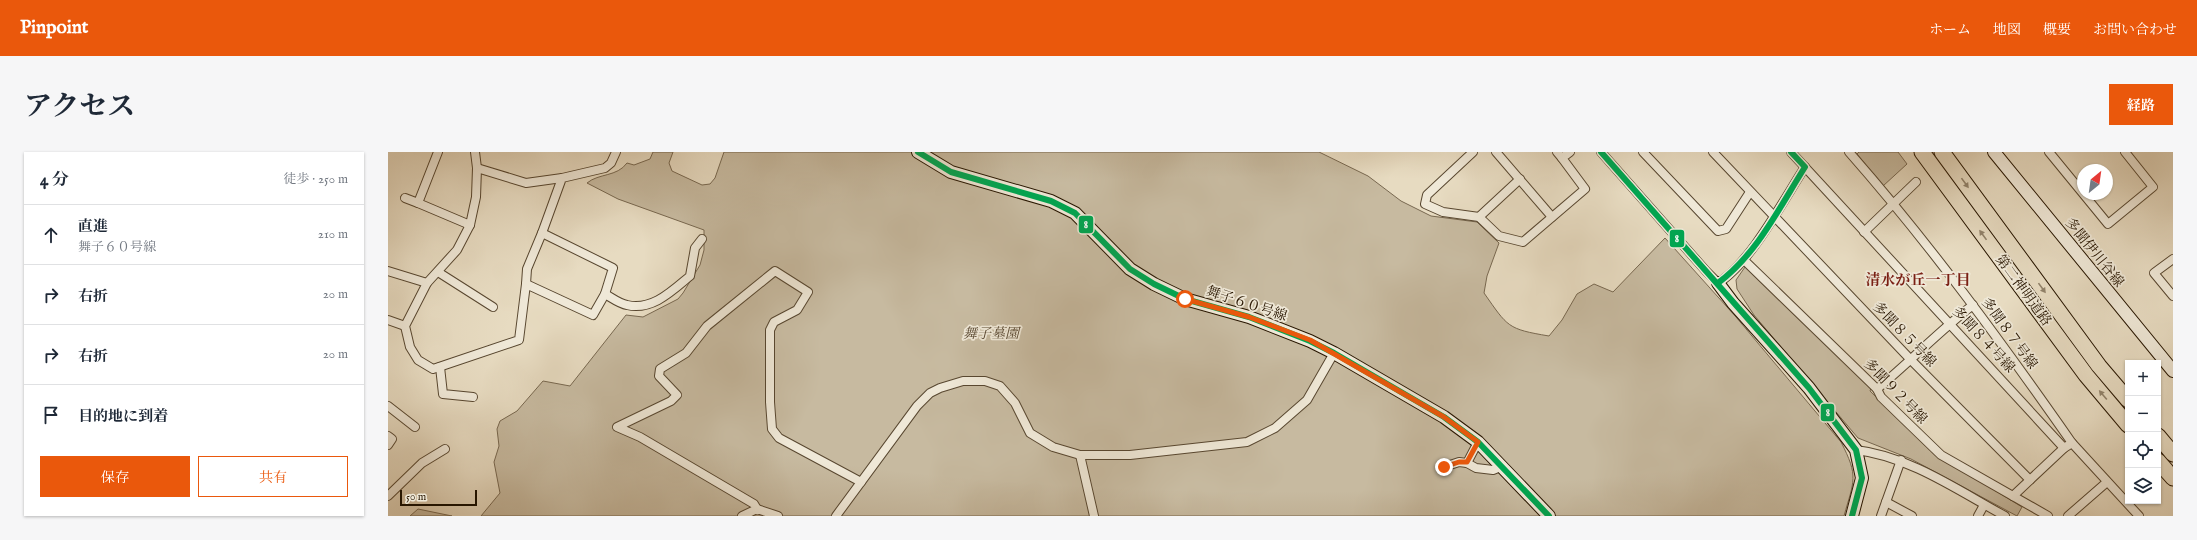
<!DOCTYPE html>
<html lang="ja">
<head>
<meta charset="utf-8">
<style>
  :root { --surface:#fff; --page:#f6f6f7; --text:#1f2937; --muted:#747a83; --line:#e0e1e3; --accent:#ea580c }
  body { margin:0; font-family:"IM FELL English","Noto Serif JP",serif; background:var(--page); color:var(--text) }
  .controls { position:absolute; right:12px; bottom:12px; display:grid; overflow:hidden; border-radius:0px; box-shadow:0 1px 3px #0004 }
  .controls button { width:36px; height:36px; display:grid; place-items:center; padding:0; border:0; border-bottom:1px solid var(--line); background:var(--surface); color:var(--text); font:20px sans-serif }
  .compass { position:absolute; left:1689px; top:12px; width:36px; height:36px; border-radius:50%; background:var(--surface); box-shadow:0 1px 3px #0004; rotate:29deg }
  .scale { position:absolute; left:12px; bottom:10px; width:77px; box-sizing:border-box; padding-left:4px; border:2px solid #281600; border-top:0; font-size:11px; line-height:14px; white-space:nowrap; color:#281600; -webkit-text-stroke:3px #efe8d7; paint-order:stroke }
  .stop { position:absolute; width:12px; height:12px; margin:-9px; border:3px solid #ea580c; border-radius:50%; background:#fff }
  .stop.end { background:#ea580c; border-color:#fff; box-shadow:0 1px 4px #0008 }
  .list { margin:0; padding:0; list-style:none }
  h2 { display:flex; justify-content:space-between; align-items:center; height:52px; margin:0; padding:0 16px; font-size:17px }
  h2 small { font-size:13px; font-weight:400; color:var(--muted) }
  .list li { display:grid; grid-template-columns:26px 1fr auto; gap:12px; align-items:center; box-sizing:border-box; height:60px; padding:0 16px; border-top:1px solid var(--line) }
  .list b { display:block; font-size:15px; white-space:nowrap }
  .list p { margin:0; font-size:13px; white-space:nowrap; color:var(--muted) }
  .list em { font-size:13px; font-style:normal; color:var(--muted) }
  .actions { display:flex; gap:8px; padding:12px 16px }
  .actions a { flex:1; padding:9px 0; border:1px solid var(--accent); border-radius:0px; text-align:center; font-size:14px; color:var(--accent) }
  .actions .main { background:var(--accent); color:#fff }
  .icon { flex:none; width:22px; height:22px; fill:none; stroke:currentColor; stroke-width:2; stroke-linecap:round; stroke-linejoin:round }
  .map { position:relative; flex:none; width:1785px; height:364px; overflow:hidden; border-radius:0px }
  header { display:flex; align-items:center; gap:24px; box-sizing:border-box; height:56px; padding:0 20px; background:var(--accent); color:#fff }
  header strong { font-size:19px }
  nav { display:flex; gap:22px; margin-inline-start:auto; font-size:14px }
  .intro { display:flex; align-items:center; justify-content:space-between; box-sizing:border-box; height:96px; padding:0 24px }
  h1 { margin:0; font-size:28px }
  .button { padding:10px 18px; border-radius:0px; background:var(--accent); color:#fff; font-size:14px; font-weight:700 }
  main { display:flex; gap:24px; padding:0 24px }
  aside { flex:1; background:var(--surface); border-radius:0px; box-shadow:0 1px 3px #0004 }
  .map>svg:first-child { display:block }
  .green { fill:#c7baa0; stroke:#786850 }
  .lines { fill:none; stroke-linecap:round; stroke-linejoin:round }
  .street-casing { stroke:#584730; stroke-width:10 }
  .secondary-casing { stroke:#281600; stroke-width:14 }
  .highway-casing { stroke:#281600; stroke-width:17 }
  .street { stroke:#efe8d7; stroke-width:8 }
  .secondary { stroke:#efe8d7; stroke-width:12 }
  .highway { stroke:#e7dbc1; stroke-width:15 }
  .bus-1-casing { stroke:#efe8d7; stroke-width:9 }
  .bus-1 { stroke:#00a651; stroke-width:6 }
  .oneway { fill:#91826a }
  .route { stroke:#ea580c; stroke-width:5 }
  .labels { text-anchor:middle; stroke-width:3.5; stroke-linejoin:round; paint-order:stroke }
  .street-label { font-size:14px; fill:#281600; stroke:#efe8d7 }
  .park-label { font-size:14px; font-style:italic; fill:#584730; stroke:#efe8d7 }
  .neighbourhood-label { font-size:15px; font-weight:bold; fill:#7a1f14; stroke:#efe8d7 }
  .line-badge { stroke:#efe8d7; stroke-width:1.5 }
  .badge-label { font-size:11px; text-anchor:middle; font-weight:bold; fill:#fff }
</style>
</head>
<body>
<header>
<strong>Pinpoint</strong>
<nav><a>ホーム</a><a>地図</a><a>概要</a><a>お問い合わせ</a></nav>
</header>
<div class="intro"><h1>アクセス</h1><a class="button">経路</a></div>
<main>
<aside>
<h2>4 分<small>徒歩 · 250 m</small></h2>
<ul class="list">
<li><svg class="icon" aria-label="ahead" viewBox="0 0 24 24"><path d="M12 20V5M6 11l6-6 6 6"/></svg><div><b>直進</b><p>舞子６０号線</p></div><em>210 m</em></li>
<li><svg class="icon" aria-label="right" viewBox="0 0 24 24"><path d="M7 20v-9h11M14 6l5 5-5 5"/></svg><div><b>右折</b></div><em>20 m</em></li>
<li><svg class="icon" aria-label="right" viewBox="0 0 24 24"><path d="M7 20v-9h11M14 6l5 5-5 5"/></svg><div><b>右折</b></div><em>20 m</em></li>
<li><svg class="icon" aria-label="arrive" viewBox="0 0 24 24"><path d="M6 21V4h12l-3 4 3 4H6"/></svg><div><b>目的地に到着</b></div></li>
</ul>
<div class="actions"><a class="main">保存</a><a>共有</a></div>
</aside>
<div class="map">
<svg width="1785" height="364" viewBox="0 0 1785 364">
  <rect width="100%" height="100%" fill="#e7dbc1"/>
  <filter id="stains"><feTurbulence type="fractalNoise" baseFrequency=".005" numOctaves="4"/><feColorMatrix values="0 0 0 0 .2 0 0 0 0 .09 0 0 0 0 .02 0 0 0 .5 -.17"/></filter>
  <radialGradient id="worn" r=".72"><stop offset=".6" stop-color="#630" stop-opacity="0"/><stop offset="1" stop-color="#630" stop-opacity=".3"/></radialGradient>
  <!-- green -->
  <g class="green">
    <path d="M265,0H285L281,11L284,19L314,33L322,32L327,26L336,0H931L980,24L1013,49L1043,64L1089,70L1111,91L1099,124L1096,141C1120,175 1119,177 1161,184L1174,168L1189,142L1206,132L1225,140L1277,86L1348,165L1453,290C1471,325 1466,328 1456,364H93L112,341L106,310L111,294L109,277L112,269L129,259L155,229L182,234L238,163L255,165L290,147L295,141L312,113L316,98V78L230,47L199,31C211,21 229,25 239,11L246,13L262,7Z"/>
    <path d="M1471,0H1510L1519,12L1495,34L1469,2Z"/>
    <path d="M1357,115L1483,236L1482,239L1546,301L1634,355L1629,364L1523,307L1470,286L1366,163L1349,137L1348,128Z"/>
    <path d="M30,357L64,364H22Z"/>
  </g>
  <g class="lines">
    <!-- street casing -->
    <g class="street-casing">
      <g id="street">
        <path d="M50,0L30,51L82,73"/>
        <path d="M87,0L89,16L88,45L82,73L69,98L39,131L17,174L22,195L30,208L45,217L131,188L138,132L205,163L217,142L225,116L154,81L174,26L217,16L223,11L228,0"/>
        <path d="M1085,0L1039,43L1037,52L1055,60L1091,65L1111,84L1135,90L1197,37L1174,6L1182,0"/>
        <path d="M1108,0L1164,65"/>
        <path d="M1169,0L1174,6"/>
        <path d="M1213,0L1318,119L1330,131C1362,112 1396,47 1417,15"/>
        <path d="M1255,0L1330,79L1338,77L1362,40"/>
        <path d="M1325,0L1523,208L1642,328"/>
        <path d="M1403,0L1676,296L1684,291L1751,364"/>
        <path d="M1461,0C1542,92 1614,191 1684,291"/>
        <path d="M1661,0L1720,72L1765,35L1737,0"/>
        <path d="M89,16L138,31L174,26"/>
        <path d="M17,46L30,51"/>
        <path d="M1091,65L1132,27"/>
        <path d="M1476,80L1528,30"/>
        <path d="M1785,107L1766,121L1785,144"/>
        <path d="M1356,108L1489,237L1493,245L1553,303L1660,364"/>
        <path d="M0,119L39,131"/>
        <path d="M50,120L105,155"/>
        <path d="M138,132L139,117L154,81"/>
        <path d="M217,142C224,146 232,152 239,153C264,159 284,139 302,124L307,96L314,87"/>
        <path d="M0,168L17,174"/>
        <path d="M52,215L55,242L85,245"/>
        <path d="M1489,237C1522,210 1551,179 1585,153"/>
        <path d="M0,254L27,275"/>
        <path d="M0,284L4,287L0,293"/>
        <path d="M1468,298C1521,304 1571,339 1617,364"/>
        <path d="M692,303L706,364"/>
        <path d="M1079,311L1090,290"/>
        <path d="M1056,315L1071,310L1079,311L1088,316L1105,318L1115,314"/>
        <path d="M0,344L34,311L57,297"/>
        <path d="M1625,344L1676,296"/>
        <path d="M1498,350L1524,364"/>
        <path d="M369,357L366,352L252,285L229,275L283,249L289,243L271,224L272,217L298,201L319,174L387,119L420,140L409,158L386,170L382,178V250L384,277L391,286L473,330"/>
        <path d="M354,364L369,357L390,364"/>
        <path d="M448,364L529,254L542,241L552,236L575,229H597L612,234L627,251L642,281L665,295L692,303H742L859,290L887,276L919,248L946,201"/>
        <path d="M1493,364L1513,308"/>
        <path d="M1590,364L1596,353"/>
        <path d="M1680,364L1719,330"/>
      </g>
    </g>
    <!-- secondary casing -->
    <g class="secondary-casing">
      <g id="secondary">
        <path d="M530,0L563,20L663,49L687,61L742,117L766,132L797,147L861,165L922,189L946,201L1056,265L1090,290L1161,364"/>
        <path d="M1606,0L1785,219"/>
        <path d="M1330,131L1345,151L1421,236L1468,298L1474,326L1464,364"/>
      </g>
    </g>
    <!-- highway casing -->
    <g class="highway-casing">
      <g id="highway">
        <path d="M1534,0L1698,223L1740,273"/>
        <path d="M1554,0L1711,214L1740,248"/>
        <path d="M1770,284L1785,302"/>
        <path d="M1770,309L1785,326"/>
      </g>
    </g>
    <!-- street -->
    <use href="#street" class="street"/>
    <!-- secondary -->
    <use href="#secondary" class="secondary"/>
    <!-- highway -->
    <use href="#highway" class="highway"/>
    <!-- bus-1 casing -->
    <g class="bus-1-casing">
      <g id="bus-1">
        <path d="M530,0L563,20L663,49L687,61L742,117L766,132L797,147L861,165L922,189L946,201L1056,265L1090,290L1161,364"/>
        <path d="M1213,0L1421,236L1468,298L1474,326L1464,364"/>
        <path d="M1330,131C1369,102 1391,56 1417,15L1403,0"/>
      </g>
    </g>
    <!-- bus-1 -->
    <use href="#bus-1" class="bus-1"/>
  </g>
  <!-- one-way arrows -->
  <defs><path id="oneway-solid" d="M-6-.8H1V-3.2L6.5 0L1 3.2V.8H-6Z"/></defs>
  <g class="oneway">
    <use href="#oneway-solid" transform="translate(1577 31) rotate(54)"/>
    <use href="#oneway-solid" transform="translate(1595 83) rotate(-126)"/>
    <use href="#oneway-solid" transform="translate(1654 136) rotate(54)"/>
    <use href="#oneway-solid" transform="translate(1715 243) rotate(-130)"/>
  </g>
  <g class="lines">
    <!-- route -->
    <path class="route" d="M797,147L861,165L922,188L1056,265L1090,290L1079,310H1071L1056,315"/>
  </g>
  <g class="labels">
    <!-- street labels -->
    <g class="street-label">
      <text transform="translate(1707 100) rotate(51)" y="5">多聞伊川谷線</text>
      <text transform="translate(1636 138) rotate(54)" y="5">第二神明道路</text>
      <text transform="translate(859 151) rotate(18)" y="5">舞子６０号線</text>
      <text transform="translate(1622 181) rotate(54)" y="5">多聞８７号線</text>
      <text transform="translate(1517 182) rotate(46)" y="5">多聞８５号線</text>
      <text transform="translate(1596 187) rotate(47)" y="5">多聞８４号線</text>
      <text transform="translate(1508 239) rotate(46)" y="5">多聞９２号線</text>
    </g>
    <!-- park labels -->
    <g class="park-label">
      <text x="603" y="186">舞子墓園</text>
    </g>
    <!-- neighbourhood labels -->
    <g class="neighbourhood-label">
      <text x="1530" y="133">清水が丘一丁目</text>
    </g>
  </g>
  <g class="line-badge">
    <rect x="690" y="63" width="16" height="19" rx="4" fill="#00a651"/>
    <rect x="1281" y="77" width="16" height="19" rx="4" fill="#00a651"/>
    <rect x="1432" y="251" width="15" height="19" rx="4" fill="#00a651"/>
  </g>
  <g class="badge-label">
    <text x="698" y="76">8</text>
    <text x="1289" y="90">8</text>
    <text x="1440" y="264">8</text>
  </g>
  <rect width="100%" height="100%" filter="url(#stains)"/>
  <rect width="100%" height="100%" fill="url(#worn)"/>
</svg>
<div class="controls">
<button>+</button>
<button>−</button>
<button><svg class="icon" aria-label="locate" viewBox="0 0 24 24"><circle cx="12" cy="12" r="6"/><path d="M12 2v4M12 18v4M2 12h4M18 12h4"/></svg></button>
<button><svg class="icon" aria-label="layers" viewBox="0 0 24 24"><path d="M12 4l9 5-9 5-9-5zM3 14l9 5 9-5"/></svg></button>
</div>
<svg class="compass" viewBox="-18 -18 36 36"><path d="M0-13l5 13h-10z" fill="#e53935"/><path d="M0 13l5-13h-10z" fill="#747a83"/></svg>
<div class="scale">50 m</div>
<div class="stop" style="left:797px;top:147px"></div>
<div class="stop end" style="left:1056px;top:315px"></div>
</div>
</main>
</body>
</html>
